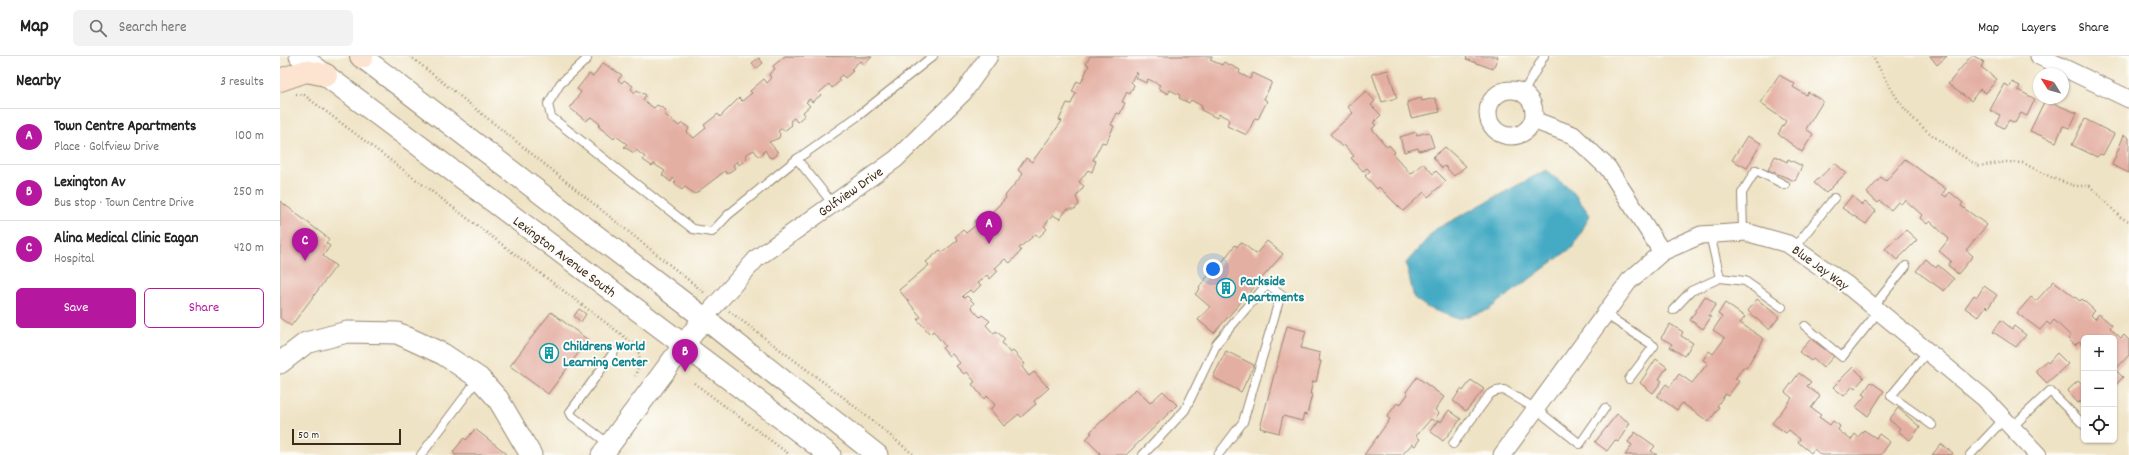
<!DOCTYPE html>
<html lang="en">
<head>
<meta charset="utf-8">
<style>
  :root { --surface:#fff; --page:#f2f2f2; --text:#222; --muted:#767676; --line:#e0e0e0; --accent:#b5179e }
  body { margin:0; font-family:Dekko,sans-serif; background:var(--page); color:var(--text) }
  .controls { position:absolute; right:12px; bottom:12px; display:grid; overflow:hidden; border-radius:6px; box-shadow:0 1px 3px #0004 }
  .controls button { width:36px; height:36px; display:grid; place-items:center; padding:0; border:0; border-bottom:1px solid var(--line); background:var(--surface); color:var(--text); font:20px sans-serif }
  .compass { position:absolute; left:1753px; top:12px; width:36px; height:36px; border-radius:50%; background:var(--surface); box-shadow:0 1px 3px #0004; rotate:307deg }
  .scale { position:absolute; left:12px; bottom:10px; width:109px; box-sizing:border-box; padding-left:4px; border:2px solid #3b2a1e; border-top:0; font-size:11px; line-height:14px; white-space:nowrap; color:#3b2a1e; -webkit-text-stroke:3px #fdfcf7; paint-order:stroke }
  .you { position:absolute; left:933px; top:213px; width:14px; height:14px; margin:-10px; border:3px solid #fff; border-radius:50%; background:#1a73e8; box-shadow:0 0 0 6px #1a73e833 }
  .badge { display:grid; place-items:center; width:26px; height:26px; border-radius:50%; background:var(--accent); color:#fff; font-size:13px; font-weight:700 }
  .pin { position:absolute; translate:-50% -33px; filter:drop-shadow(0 1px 2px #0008) }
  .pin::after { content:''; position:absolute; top:21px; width:14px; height:12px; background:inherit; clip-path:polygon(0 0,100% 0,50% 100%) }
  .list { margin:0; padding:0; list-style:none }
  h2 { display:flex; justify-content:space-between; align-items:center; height:52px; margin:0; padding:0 16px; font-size:17px }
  h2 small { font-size:13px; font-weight:400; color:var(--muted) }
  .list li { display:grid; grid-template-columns:26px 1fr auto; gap:12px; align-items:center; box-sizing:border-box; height:56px; padding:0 16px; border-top:1px solid var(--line) }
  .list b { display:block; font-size:15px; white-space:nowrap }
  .list p { margin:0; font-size:13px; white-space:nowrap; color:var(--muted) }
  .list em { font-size:13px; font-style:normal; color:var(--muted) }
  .actions { display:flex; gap:8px; padding:12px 16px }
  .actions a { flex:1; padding:9px 0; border:1px solid var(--accent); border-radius:6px; text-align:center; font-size:14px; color:var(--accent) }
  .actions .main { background:var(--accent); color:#fff }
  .icon { flex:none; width:22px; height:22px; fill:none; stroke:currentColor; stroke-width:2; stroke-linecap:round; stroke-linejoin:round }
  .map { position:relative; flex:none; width:1849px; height:399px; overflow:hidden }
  header { display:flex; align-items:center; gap:24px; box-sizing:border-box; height:56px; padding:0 20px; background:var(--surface); border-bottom:1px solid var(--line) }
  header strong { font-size:19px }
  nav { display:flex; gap:22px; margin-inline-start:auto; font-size:14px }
  .search { width:280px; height:36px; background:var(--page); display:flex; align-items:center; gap:10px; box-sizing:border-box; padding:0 14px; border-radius:6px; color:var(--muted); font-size:15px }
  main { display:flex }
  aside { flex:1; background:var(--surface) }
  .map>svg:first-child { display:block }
  .water { fill:#44aac4; stroke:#406a71 }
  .building { fill:#e4afa3 }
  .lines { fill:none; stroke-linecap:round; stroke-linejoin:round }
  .service-casing { stroke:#958672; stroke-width:10 }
  .minor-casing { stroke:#958672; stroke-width:19 }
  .tertiary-casing { stroke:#958672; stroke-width:23 }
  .secondary-casing { stroke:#958672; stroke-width:24 }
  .path { stroke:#958672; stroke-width:2.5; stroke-dasharray:1 3; stroke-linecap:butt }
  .service { stroke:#fff; stroke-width:8 }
  .minor { stroke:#fff; stroke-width:17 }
  .tertiary { stroke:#fff; stroke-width:21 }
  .secondary { stroke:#fde4d1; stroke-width:22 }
  .labels { text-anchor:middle; stroke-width:4; stroke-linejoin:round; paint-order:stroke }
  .street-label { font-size:14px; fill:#3b2a1e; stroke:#fdfcf7 }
  .culture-label { font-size:14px; font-weight:bold; fill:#0d838f; stroke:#fdfcf7; text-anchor:start }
</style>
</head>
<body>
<header>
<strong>Map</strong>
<div class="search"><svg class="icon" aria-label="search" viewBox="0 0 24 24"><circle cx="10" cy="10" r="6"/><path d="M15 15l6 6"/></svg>Search here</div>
<nav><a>Map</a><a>Layers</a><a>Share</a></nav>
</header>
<main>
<aside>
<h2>Nearby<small>3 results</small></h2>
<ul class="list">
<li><span class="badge">A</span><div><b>Town Centre Apartments</b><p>Place · Golfview Drive</p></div><em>100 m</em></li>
<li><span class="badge">B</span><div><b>Lexington Av</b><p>Bus stop · Town Centre Drive</p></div><em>250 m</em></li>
<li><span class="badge">C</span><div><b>Alina Medical Clinic Eagan</b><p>Hospital</p></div><em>420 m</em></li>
</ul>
<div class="actions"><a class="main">Save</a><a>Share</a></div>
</aside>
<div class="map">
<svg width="1849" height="399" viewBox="0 0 1849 399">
  <rect width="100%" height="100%" fill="#fdfcf7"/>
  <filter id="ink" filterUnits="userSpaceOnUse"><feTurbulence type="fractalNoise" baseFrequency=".025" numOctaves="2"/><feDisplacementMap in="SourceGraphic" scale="8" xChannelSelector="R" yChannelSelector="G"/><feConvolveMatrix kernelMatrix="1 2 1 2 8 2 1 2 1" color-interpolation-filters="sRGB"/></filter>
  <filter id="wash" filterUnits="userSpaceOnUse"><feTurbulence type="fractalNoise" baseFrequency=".012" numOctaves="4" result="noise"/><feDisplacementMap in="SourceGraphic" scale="16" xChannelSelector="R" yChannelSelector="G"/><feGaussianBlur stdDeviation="0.9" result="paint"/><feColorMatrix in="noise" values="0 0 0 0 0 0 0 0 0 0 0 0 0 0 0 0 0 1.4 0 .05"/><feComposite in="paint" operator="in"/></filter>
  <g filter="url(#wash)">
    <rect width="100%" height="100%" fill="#efe3c5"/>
    <!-- water -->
    <path class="water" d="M1266,114L1293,136L1310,159L1294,190L1208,254L1178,263L1148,252L1134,242L1126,207L1156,173Z"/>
    <g id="blocks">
      <!-- building -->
      <g class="building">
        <path d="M505,0L592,1L583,9L580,5L571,13L573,15L565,22L562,19L558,22L560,25L552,32L549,28L539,37L541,39L532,46L530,43L526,46L530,50L523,56L525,59L517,66L514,62L510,65L512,69L504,75L502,72L498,75L500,78L499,82L489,86L497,95V99L493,102L489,101L485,94L481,100H478L474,94L465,99L467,102L459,109L457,105L453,109L455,112L447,118L445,115L415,138L405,131L402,134L394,127L396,125L393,122L391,126L382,119L385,115L374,108L372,110L363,104L365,101L356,94L354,97L344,91L347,88L336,80L334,83L318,70L320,68L311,61L306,65L290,52L301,36L297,33L309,18L313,20L323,7L342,19L338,24L342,27L344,24L353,30L351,33L355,37L357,34L366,39L363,44L374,52L377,49L386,54L384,58L399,70L402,67L409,72L407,76L414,82L426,72L424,69L438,58L440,61L459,42L462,45L472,37L470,35L484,23L487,27L491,23L489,18L495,13L493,10Z"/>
        <path d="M810,0H932L930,4L942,9L944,6L960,14L959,17L970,23L973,17L992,26L984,43L987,45L978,63L975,62L967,79L947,70L949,63L939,58L937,62L921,54L922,50L911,44L909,47L899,42L900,39L890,34L888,38L878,32L880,29L868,23L866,27L856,22L858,18L856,16L851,26L854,29L850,38L847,36L842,46L845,47L840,58L837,57L831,69L834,70L826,87L822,86L813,104L816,105L812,116L808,114L799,126L804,130L796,141L799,148L795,153H787L780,163L773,159L764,170L767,173L759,181L756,178L739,192L741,195L730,207L725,203L715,212L718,215L710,223L707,219L698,227L701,229L693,237L690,234L682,240L684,242L687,240L694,247L691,251L700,261L702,259L710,265L706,269L714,278L716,275L725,283L722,287L730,297L733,295L745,308L742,311L749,320L754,316L769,332L754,345L756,348L741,361L739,358L724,370L710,353L715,349L707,340L704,343L692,328L695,326L687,316L684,318L676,310L680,307L672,298L669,300L662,292L665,290L653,275L650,278L637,263L641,261L619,234L649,209L646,206L660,194L663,196L678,184L675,181L683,174L686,177L696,169L694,165L708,154L712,156L726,142L725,140L743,118L738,114L746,102L752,106L782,65L779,64L787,47L791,48L796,37L792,36L797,25L801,27L809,9L806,8Z"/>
        <path d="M1187,0H1218L1213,13L1186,3Z"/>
        <path d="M1650,0H1667L1657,9Z"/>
        <path d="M1691,0H1694L1704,6L1701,11L1717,23L1706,37L1700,33L1691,45L1668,28Z"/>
        <path d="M479,2L483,7L476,13L472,7Z"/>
        <path d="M1108,14L1117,42L1102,46L1092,18Z"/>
        <path d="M1499,19L1515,28L1513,31L1526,39L1528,36L1543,45L1526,73L1533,78L1522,96L1498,78L1506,65L1480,47Z"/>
        <path d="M1732,26L1740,30L1738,34L1755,43L1747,60L1741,57L1735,67L1729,64L1724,72L1716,68L1720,59L1710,54L1724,28L1730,31Z"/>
        <path d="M1086,35L1095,45L1091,49L1101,59L1093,67L1096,69L1092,73L1107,91L1109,89L1115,96L1113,98L1131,118L1143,107L1153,118L1156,115L1166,125L1148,141L1144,136L1123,155L1099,131L1097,133L1085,120L1090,115L1087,112L1083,115L1071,102L1074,100L1064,89L1062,91L1050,78L1073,57L1068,51Z"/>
        <path d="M1141,42L1142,45L1155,42L1160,56L1131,62L1127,46Z"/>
        <path d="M1765,44L1797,57L1790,72L1783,70L1776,86L1750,75Z"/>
        <path d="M1805,63L1834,78L1823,99L1820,98L1817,101L1792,89Z"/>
        <path d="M1136,76L1137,79L1149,76L1154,91L1139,95L1138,92L1124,96L1120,81Z"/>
        <path d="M1844,79L1849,82V117L1832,109Z"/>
        <path d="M1467,80L1481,87L1467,112L1452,104Z"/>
        <path d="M1165,91L1186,110L1174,120L1165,110L1162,112L1153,101Z"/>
        <path d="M1495,100L1507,106L1508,103L1522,110L1515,125L1488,114Z"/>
        <path d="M1625,103L1666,133L1662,138L1666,141L1670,136L1683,147L1681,150L1707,169L1686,194L1693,200L1678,218L1668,209L1671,205L1659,195L1669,183L1650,165L1647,168L1640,162L1642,159L1625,144L1621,148L1618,146L1611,154L1600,145L1598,147L1587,137L1601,121L1606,125Z"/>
        <path d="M1555,107L1566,117L1546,137L1534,127Z"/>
        <path d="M1572,140L1582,149L1585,146L1596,155L1586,168L1562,152Z"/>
        <path d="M0,145L49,183L46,187L50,190L43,200L56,210L11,270L0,262Z"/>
        <path d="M1626,174L1637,184L1617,204L1605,193Z"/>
        <path d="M987,185L1003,198L934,277L918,264L930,251L915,238L920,233L919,231L932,215L934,217L955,189L957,191L961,186L976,198Z"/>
        <path d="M1646,203L1656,212L1658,209L1674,223L1664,235L1636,215Z"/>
        <path d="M1774,225L1800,245L1802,243L1815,255L1811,259L1815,263L1819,258L1832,269L1830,272L1841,282L1844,279L1849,284V299L1835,314L1843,321L1834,331V282H1804V291L1799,285L1795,289L1788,283L1791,280L1774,264L1770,269L1767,266L1760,274L1737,257L1751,241L1756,245Z"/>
        <path d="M1704,230L1717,239L1708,252L1706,250L1698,261L1685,252L1694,239L1697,241Z"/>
        <path d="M1425,240L1436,248L1428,260L1431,261L1423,273L1410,264Z"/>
        <path d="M1477,243L1499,261L1489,274L1468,255Z"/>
        <path d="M1445,247L1465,261L1460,267L1484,283L1466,312L1463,311L1455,323L1459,325L1448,340L1445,338L1437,350L1439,351L1429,366L1402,347L1397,354L1377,340L1386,328L1390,331L1399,318L1412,327L1428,307L1423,304L1429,295L1433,298L1445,282L1433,274L1442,261L1438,258Z"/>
        <path d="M299,253L306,258L301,266L294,260Z"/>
        <path d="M271,256L308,284L268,338L230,310Z"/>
        <path d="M1721,264L1732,273L1734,270L1746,279L1736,291L1713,276Z"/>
        <path d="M1390,268L1403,276L1401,280L1413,287L1404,300L1390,291L1392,288L1381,282Z"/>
        <path d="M1007,270L1026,275L1021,292L1040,297L1039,305H1041L1036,326L1033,325L1030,338H1032L1027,359L1024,358L1022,365L1003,360L999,377L980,372Z"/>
        <path d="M1531,283L1554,300L1543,312L1533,303L1531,305L1519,296Z"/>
        <path d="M946,295L974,309L961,336L933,321Z"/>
        <path d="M1777,297L1788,308L1767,327L1755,315L1766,305L1768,307Z"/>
        <path d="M1376,303L1387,311L1379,323L1382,325L1373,337L1360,327Z"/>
        <path d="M1573,311L1584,322L1575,332L1573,330L1564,340L1553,331Z"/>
        <path d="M1519,317L1531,326L1527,330L1540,340L1531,352L1541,359L1539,361L1550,369L1553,365L1560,370L1558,374L1571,384L1575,378L1578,381L1584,374L1596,382L1599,378L1610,386L1601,399H1541L1534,393L1531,397L1518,386L1520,383L1509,374L1506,377L1492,367L1512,342L1505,336Z"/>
        <path d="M1137,321L1164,341L1155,354L1159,357L1154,365L1151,363L1136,380L1140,383L1135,390L1132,388L1122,399H1084L1110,363L1107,361L1117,347L1120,349L1128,338L1126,336Z"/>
        <path d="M1191,324L1204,333L1186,355L1173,345L1181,333L1183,335Z"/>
        <path d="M1798,325L1804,331V349L1800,345L1798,347L1787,335Z"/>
        <path d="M1591,326L1604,335L1588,360L1576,351L1585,340L1583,338Z"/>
        <path d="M856,333L870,347L883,335L897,349L846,399H818L820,397L806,383L812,377L810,376Z"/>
        <path d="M1618,352L1640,371L1630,384L1618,375L1620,372L1609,364Z"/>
        <path d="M1169,354L1181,363L1163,385L1150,375L1158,364L1161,366Z"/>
        <path d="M1337,358L1350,367L1338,386L1335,384L1327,395L1315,386Z"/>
        <path d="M195,373L226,397L224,399H175L173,396L184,382L186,384Z"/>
        <path d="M1355,376L1375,390L1371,395L1377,399H1345L1352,389L1348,386Z"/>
        <path d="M1661,388L1673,397L1671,399H1652Z"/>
      </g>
    </g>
  </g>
  <g filter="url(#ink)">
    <use href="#blocks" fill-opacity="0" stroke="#958672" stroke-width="1"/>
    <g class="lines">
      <!-- service casing -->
      <g class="service-casing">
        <g id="service">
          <path d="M307,3L280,28L268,48L271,61L413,173L432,176L448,159L517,103L553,148"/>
          <path d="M1243,37L1264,0"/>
          <path d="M517,103L578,60L653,0"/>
          <path d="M1463,176L1462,137L1476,114L1505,129"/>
          <path d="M1430,178L1440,222L1465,225L1502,251"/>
          <path d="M1514,192L1554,142"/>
          <path d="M1593,251L1626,210"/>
          <path d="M1393,254L1411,235L1440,222"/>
          <path d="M1325,258L1374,290L1349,323"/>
          <path d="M1525,270L1562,301L1599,255"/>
          <path d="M1648,295L1611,340L1652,369"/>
          <path d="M1732,371L1770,335L1804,369"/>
          <path d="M329,388L292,360L290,356L334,296"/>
          <path d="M1173,388L1210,338L1216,335L1224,334L1256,353L1300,388L1325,352"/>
          <path d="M141,399L198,323"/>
          <path d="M863,399L905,354L937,287L987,228L1001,238L963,366L938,399"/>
          <path d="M1690,399L1724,363"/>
        </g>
      </g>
      <!-- minor casing -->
      <g class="minor-casing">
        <g id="minor">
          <path d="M1759,0L1849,43"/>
          <circle cx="1231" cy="57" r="23"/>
          <path d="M1253,64L1293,79L1328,112L1382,196"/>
          <path d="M424,262L477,202L616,103L683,37L709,0"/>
          <path d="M1222,399L1349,225L1382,196L1421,179L1466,176L1508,188L1567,229L1704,342L1758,399"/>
        </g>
      </g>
      <!-- tertiary casing -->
      <g class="tertiary-casing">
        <g id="tertiary">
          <path d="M20,0L550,399"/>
          <path d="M82,1L424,262L597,399"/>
          <path d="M0,307L26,287L67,276L117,277L163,298L199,322L218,343L251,399"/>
          <path d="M322,399L424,262"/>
        </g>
      </g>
      <!-- secondary casing -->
      <g class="secondary-casing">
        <g id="secondary">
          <path d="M81,0L82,1"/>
          <path d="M0,24L26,15L46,19"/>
        </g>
      </g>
      <!-- path -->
      <g class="path">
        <path d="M130,0L426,238"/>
        <path d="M1592,0C1604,19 1614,41 1629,58C1648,79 1675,95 1698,110L1726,106L1743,107L1775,123L1795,130H1810L1841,162L1849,165"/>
        <path d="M16,38L24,39L358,291L360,306L355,320"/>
        <path d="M449,255L563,341L634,399"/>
        <path d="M414,327L510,399"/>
      </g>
      <!-- service -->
      <use href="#service" class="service"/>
      <!-- minor -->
      <use href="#minor" class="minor"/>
      <!-- tertiary -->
      <use href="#tertiary" class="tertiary"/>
      <!-- secondary -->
      <use href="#secondary" class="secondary"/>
    </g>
  </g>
  <!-- icons -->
  <defs>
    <g id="building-ring" transform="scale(1)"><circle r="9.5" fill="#fdfcf7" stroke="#0f9aa8" stroke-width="1.5"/><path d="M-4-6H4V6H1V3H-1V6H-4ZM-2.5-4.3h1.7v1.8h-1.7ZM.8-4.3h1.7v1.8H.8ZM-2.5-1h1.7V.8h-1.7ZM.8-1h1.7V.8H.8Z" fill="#0f9aa8"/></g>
  </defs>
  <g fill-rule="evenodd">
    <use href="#building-ring" x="946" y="232"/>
    <use href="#building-ring" x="269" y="297"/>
  </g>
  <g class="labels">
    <!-- street labels -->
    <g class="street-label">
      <text transform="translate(570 135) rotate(-35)" y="5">Golfview Drive</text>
      <text transform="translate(285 200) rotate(37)" y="5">Lexington Avenue South</text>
      <text transform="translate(1541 211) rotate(36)" y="5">Blue Jay Way</text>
    </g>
    <!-- culture labels -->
    <g class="culture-label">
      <text x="960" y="229">Parkside<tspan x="960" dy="16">Apartments</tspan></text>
      <text x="283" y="294">Childrens World<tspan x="283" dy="16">Learning Center</tspan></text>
    </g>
  </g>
</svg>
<div class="controls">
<button>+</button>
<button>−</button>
<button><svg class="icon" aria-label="locate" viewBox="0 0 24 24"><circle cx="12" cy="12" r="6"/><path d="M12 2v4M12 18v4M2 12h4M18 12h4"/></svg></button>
</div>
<svg class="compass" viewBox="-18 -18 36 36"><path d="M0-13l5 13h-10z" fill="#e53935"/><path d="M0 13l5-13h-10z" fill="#767676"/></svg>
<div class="scale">50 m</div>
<div class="you"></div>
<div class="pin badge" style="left:709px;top:188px">A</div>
<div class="pin badge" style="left:405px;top:316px">B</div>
<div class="pin badge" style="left:25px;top:205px">C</div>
</div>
</main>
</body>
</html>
